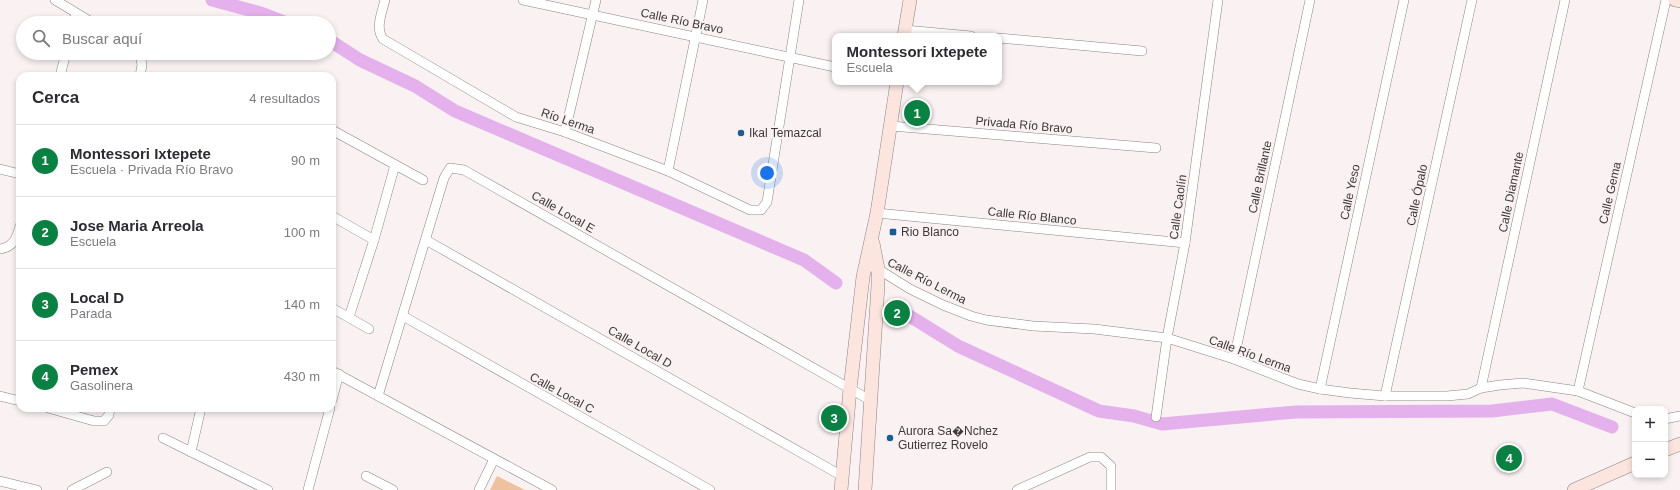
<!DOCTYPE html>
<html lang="es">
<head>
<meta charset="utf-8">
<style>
  :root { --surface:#fff; --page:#f7f7f7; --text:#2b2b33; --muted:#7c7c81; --line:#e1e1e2; --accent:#0b8043 }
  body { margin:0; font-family:Arial,sans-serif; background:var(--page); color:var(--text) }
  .controls { position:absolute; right:12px; bottom:12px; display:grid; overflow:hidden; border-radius:8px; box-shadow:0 2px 6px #0003 }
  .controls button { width:36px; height:36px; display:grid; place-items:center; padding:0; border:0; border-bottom:1px solid var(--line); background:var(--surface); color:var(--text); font:20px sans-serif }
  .you { position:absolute; left:767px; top:173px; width:14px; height:14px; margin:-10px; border:3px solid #fff; border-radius:50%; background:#1a73e8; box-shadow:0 0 0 6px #1a73e833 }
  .badge { display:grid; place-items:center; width:26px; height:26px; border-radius:50%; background:var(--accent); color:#fff; font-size:13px; font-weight:700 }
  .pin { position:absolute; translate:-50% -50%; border:2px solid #fff; box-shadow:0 1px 4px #0006 }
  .popup { position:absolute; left:832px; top:33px; width:170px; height:52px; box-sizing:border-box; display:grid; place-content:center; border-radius:8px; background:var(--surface); filter:drop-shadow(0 1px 3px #0005); font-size:13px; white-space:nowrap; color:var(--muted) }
  .popup b { font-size:15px; color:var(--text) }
  .popup::after { content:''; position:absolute; left:50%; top:100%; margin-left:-8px; border:8px solid transparent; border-top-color:var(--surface) }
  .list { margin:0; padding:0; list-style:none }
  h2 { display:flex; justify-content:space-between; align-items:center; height:52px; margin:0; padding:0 16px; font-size:17px }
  h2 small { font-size:13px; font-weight:400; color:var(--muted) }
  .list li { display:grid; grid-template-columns:26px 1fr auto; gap:12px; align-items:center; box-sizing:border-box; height:72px; padding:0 16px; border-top:1px solid var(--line) }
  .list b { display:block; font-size:15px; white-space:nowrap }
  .list p { margin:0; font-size:13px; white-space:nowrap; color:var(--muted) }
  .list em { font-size:13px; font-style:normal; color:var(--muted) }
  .icon { flex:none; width:22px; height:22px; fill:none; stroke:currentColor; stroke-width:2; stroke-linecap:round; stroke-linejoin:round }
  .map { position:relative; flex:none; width:1680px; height:490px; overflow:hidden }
  .search { position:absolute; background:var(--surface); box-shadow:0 2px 6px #0003; left:16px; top:16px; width:320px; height:44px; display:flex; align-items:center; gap:10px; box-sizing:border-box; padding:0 14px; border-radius:22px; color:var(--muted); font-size:15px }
  .panel { position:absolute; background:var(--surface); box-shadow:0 2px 6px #0003; left:16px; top:72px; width:320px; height:340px; border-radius:12px }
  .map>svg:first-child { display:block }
  .green { fill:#eec29e }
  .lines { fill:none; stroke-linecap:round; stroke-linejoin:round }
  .canal { stroke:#e4b1ec; stroke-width:13 }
  .street-casing { stroke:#8b8484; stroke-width:10 }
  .secondary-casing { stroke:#8b8484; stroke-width:14 }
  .street { stroke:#fff; stroke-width:9 }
  .secondary { stroke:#fce5de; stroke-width:13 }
  .poi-dot { fill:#1a5d92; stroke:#f9f1f2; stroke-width:1.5 }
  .labels { text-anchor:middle; stroke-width:4; stroke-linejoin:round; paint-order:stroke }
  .street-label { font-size:12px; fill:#3d393a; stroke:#f9f1f2 }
  .poi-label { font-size:12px; fill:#3d393a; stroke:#f9f1f2; text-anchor:start }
</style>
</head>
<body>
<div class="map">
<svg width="1680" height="490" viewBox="0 0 1680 490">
  <rect width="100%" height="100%" fill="#f9f1f2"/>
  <!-- green -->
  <path class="green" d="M497,476L525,490H490Z"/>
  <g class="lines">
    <!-- canal -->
    <g class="canal">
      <path d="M212,0L261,13L287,23"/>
      <path d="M329,40L360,60L415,86L455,111L804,260L836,283"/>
      <path d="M895,307L958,346L1099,411L1134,416L1162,424L1296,412L1492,411L1552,404L1612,427"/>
    </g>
    <!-- street casing -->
    <g class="street-casing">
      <g id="street">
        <path d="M55,0L93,23"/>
        <path d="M385,0C382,12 375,28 383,39L516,117L565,132L668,171L750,210H761L767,202L799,0"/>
        <path d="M523,0L835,67"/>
        <path d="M74,23L76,13"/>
        <path d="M905,30L971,36"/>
        <path d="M999,38L1142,51"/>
        <path d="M140,53L142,65L140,76"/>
        <path d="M60,76L66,53"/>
        <path d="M891,126L1156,148"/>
        <path d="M332,130L423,180"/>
        <path d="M565,132L596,0"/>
        <path d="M0,169L20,174"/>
        <path d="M668,171L703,0"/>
        <path d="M877,213L1185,243"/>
        <path d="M332,216L374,240"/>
        <path d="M426,240L842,476"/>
        <path d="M0,249C14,247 17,237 20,226"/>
        <path d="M874,268L878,269L910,289L943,305L971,316L986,320L1033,326L1094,329L1167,338L1234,359L1298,384L1320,389L1350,393L1385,396H1447L1468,394L1481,388L1500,385L1523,383L1578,391L1635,413"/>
        <path d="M332,308L369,329"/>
        <path d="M403,316L710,490"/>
        <path d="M349,317L374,240L395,165"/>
        <path d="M1234,359L1310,0"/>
        <path d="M332,371L552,490"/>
        <path d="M1481,388L1565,0"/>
        <path d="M1320,389L1404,0"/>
        <path d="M1578,391L1666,0"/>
        <path d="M0,396L20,401"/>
        <path d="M378,396L444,178L450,168L464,170L870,400"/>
        <path d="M1385,396L1472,0"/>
        <path d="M332,400L339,374"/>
        <path d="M48,408L94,421H104L109,415L110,408"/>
        <path d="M1156,417L1167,338L1185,243L1218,0"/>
        <path d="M1665,419L1680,416"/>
        <path d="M163,438L268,490"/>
        <path d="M191,452L201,408"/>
        <path d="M366,476L393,490"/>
        <path d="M0,481L37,490"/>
        <path d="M72,490L107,472"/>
        <path d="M308,490L330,408"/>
        <path d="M479,490L494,459"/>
        <path d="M1017,490L1090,457H1101L1111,466V490"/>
      </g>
    </g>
    <!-- secondary casing -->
    <g class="secondary-casing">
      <g id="secondary">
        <path d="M1675,0L1680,1"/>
        <path d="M904,36L910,0"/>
        <path d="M1665,450L1680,444"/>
        <path d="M841,490L850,389L863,277L877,213L897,82"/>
        <path d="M865,490L878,285V269L873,243"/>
        <path d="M1574,490L1635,463"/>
      </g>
    </g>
    <!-- street -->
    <use href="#street" class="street"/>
    <!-- secondary -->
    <use href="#secondary" class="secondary"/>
  </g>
  <!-- markers -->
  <g class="poi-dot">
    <circle cx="741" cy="133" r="4"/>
    <rect x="889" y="228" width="8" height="8" rx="2"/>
    <circle cx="890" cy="438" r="4"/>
  </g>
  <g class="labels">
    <!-- street labels -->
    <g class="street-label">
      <text transform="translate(682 21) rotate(12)" y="4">Calle Río Bravo</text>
      <text transform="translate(568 121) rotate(19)" y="4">Río Lerma</text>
      <text transform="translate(1024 125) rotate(5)" y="4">Privada Río Bravo</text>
      <text transform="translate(1260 177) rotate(-78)" y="4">Calle Brillante</text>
      <text transform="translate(1350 192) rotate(-78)" y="4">Calle Yeso</text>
      <text transform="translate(1511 192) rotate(-78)" y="4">Calle Diamante</text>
      <text transform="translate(1610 193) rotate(-77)" y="4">Calle Gema</text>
      <text transform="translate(1417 195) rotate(-78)" y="4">Calle Ópalo</text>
      <text transform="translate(1178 207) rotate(-82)" y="4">Calle Caolín</text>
      <text transform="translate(563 212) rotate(30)" y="4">Calle Local E</text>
      <text transform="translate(1032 216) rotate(6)" y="4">Calle Río Blanco</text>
      <text transform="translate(927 281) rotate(27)" y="4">Calle Río Lerma</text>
      <text transform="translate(640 347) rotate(30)" y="4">Calle Local D</text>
      <text transform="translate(1250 354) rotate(20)" y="4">Calle Río Lerma</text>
      <text transform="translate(562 393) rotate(29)" y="4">Calle Local C</text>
    </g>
    <!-- poi labels -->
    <g class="poi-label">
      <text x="749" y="137">Ikal Temazcal</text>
      <text x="901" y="236">Rio Blanco</text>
      <text x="898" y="435">Aurora Sa�Nchez<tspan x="898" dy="14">Gutierrez Rovelo</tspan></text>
    </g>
  </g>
</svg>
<div class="controls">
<button>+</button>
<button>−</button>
</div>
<div class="you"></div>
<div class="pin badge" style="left:917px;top:113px">1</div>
<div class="popup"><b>Montessori Ixtepete</b>Escuela</div>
<div class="pin badge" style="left:897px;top:313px">2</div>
<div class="pin badge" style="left:834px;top:418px">3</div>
<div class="pin badge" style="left:1509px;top:458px">4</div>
<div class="search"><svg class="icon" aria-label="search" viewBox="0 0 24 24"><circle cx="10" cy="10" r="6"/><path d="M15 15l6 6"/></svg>Buscar aquí</div>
<section class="panel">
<h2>Cerca<small>4 resultados</small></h2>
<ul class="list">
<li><span class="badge">1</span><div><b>Montessori Ixtepete</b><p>Escuela · Privada Río Bravo</p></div><em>90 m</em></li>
<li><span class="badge">2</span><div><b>Jose Maria Arreola</b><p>Escuela</p></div><em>100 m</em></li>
<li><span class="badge">3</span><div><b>Local D</b><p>Parada</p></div><em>140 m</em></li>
<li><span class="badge">4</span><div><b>Pemex</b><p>Gasolinera</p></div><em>430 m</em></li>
</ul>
</section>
</div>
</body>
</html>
